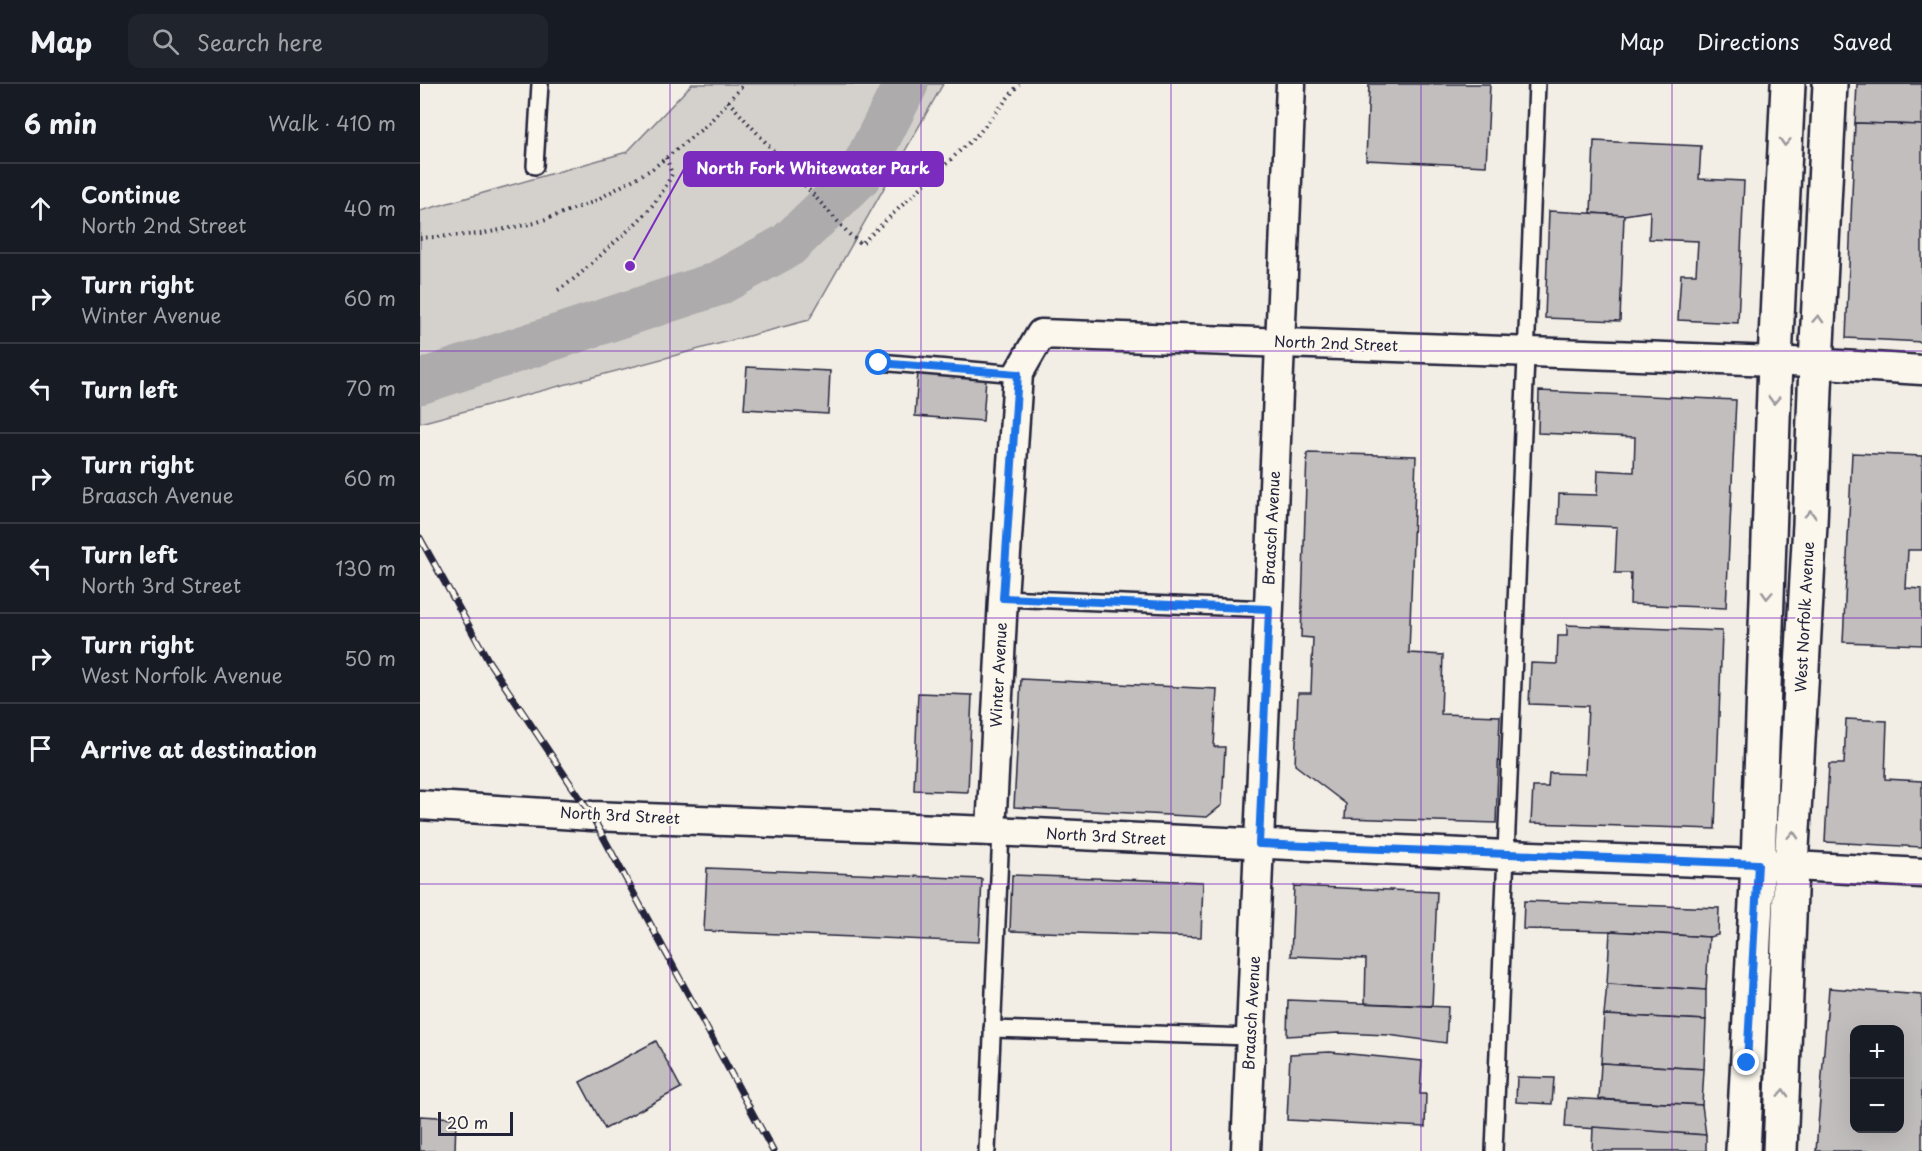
<!DOCTYPE html>
<html lang="en">
<head>
<meta charset="utf-8">
<style>
  :root { --surface:#171b24; --page:#20242c; --text:#f1f3f6; --muted:#9ea1a6; --line:#363941 }
  body { margin:0; font-family:"Playpen Sans",sans-serif; background:var(--page); color:var(--text) }
  .controls { position:absolute; right:18px; bottom:18px; display:grid; overflow:hidden; border-radius:12px; box-shadow:0 6px 24px #0002 }
  .controls button { width:54px; height:54px; display:grid; place-items:center; padding:0; border:0; border-bottom:2px solid var(--line); background:var(--surface); color:var(--text); font:30px sans-serif }
  .scale { position:absolute; left:18px; bottom:15px; width:75px; box-sizing:border-box; padding-left:6px; border:3px solid #22223b; border-top:0; font-size:16px; line-height:21px; white-space:nowrap; color:#22223b; -webkit-text-stroke:4px #fbf7ec; paint-order:stroke }
  .stop { position:absolute; width:18px; height:18px; margin:-14px; border:4px solid #1a73e8; border-radius:50%; background:#fff }
  .stop.end { background:#1a73e8; border-color:#fff; box-shadow:0 2px 6px #0008 }
  .list { margin:0; padding:0; list-style:none }
  h2 { display:flex; justify-content:space-between; align-items:center; height:78px; margin:0; padding:0 24px; font-size:26px }
  h2 small { font-size:20px; font-weight:400; color:var(--muted) }
  .list li { display:grid; grid-template-columns:39px 1fr auto; gap:18px; align-items:center; box-sizing:border-box; height:90px; padding:0 24px; border-top:2px solid var(--line) }
  .list b { display:block; font-size:22px; white-space:nowrap }
  .list p { margin:0; font-size:20px; white-space:nowrap; color:var(--muted) }
  .list em { font-size:20px; font-style:normal; color:var(--muted) }
  .icon { flex:none; width:33px; height:33px; fill:none; stroke:currentColor; stroke-width:2; stroke-linecap:round; stroke-linejoin:round }
  .map { position:relative; flex:none; width:1502px; height:1067px; overflow:hidden }
  header { display:flex; align-items:center; gap:36px; box-sizing:border-box; height:84px; padding:0 30px; background:var(--surface); border-bottom:2px solid var(--line) }
  header strong { font-size:28px }
  nav { display:flex; gap:33px; margin-inline-start:auto; font-size:21px }
  .search { width:420px; height:54px; background:var(--page); display:flex; align-items:center; gap:15px; box-sizing:border-box; padding:0 21px; border-radius:12px; color:var(--muted); font-size:22px }
  main { display:flex }
  aside { flex:1; background:var(--surface) }
  .map>svg:first-child { display:block }
  .green { fill:#d4d1cc; stroke:#7b7a84; stroke-width:1.5 }
  .lines { fill:none; stroke-linecap:round; stroke-linejoin:round }
  .river { stroke:#aeabad; stroke-width:45 }
  .building { fill:#c2bebe; stroke:#22223b; stroke-width:1.5; fill-rule:evenodd }
  .lane-casing { stroke:#22223b; stroke-width:20 }
  .street-casing { stroke:#22223b; stroke-width:33 }
  .secondary-casing { stroke:#22223b; stroke-width:38 }
  .path { stroke:#22223b; stroke-width:4; stroke-dasharray:1.5 4.5; stroke-linecap:butt }
  .lane { stroke:#fbf7ec; stroke-width:15 }
  .street { stroke:#fbf7ec; stroke-width:28 }
  .secondary { stroke:#fbf7ec; stroke-width:33 }
  .rail-casing { stroke:#22223b; stroke-width:7 }
  .rail { stroke:#fbf7ec; stroke-width:4.5; stroke-dasharray:14; stroke-linecap:butt }
  .oneway { stroke:#99979c }
  .route { stroke:#1a73e8; stroke-width:8 }
  .grid { fill:none; stroke:#7b2cbf; stroke-width:1.5; stroke-opacity:0.55 }
  .labels { text-anchor:middle; stroke-width:4.5; stroke-linejoin:round; paint-order:stroke }
  .street-label { font-size:15px; fill:#22223b; stroke:#fbf7ec }
  .leader { fill:none; stroke:#7b2cbf; stroke-width:2 }
  .callout-dot { fill:#7b2cbf; stroke:#fbf7ec; stroke-width:2 }
  .callout { fill:#7b2cbf; stroke:#7b2cbf; stroke-width:2 }
  .callout-label { font-size:16px; text-anchor:middle; font-weight:bold; fill:#fff }
</style>
</head>
<body>
<header>
<strong>Map</strong>
<div class="search"><svg class="icon" aria-label="search" viewBox="0 0 24 24"><circle cx="10" cy="10" r="6"/><path d="M15 15l6 6"/></svg>Search here</div>
<nav><a>Map</a><a>Directions</a><a>Saved</a></nav>
</header>
<main>
<aside>
<h2>6 min<small>Walk · 410 m</small></h2>
<ul class="list">
<li><svg class="icon" aria-label="ahead" viewBox="0 0 24 24"><path d="M12 20V5M6 11l6-6 6 6"/></svg><div><b>Continue</b><p>North 2nd Street</p></div><em>40 m</em></li>
<li><svg class="icon" aria-label="right" viewBox="0 0 24 24"><path d="M7 20v-9h11M14 6l5 5-5 5"/></svg><div><b>Turn right</b><p>Winter Avenue</p></div><em>60 m</em></li>
<li><svg class="icon" aria-label="left" viewBox="0 0 24 24"><path d="M17 20v-9H6M10 6l-5 5 5 5"/></svg><div><b>Turn left</b></div><em>70 m</em></li>
<li><svg class="icon" aria-label="right" viewBox="0 0 24 24"><path d="M7 20v-9h11M14 6l5 5-5 5"/></svg><div><b>Turn right</b><p>Braasch Avenue</p></div><em>60 m</em></li>
<li><svg class="icon" aria-label="left" viewBox="0 0 24 24"><path d="M17 20v-9H6M10 6l-5 5 5 5"/></svg><div><b>Turn left</b><p>North 3rd Street</p></div><em>130 m</em></li>
<li><svg class="icon" aria-label="right" viewBox="0 0 24 24"><path d="M7 20v-9h11M14 6l5 5-5 5"/></svg><div><b>Turn right</b><p>West Norfolk Avenue</p></div><em>50 m</em></li>
<li><svg class="icon" aria-label="arrive" viewBox="0 0 24 24"><path d="M6 21V4h12l-3 4 3 4H6"/></svg><div><b>Arrive at destination</b></div></li>
</ul>
</aside>
<div class="map">
<svg width="1502" height="1067" viewBox="0 0 1502 1067">
  <rect width="100%" height="100%" fill="#f2eee5"/>
  <filter id="ink" filterUnits="userSpaceOnUse"><feTurbulence type="fractalNoise" baseFrequency=".0167" numOctaves="2"/><feDisplacementMap in="SourceGraphic" scale="12" xChannelSelector="R" yChannelSelector="G"/><feConvolveMatrix kernelMatrix="1 2 1 2 8 2 1 2 1" color-interpolation-filters="sRGB"/></filter>
  <g filter="url(#ink)">
    <!-- green -->
    <path class="green" d="M272,0H523L389,236L0,339V127L207,68Z"/>
    <g class="lines">
      <!-- river -->
      <path class="river" d="M0,298L297,200L368,161L439,92L486,0"/>
    </g>
    <!-- building -->
    <g class="building">
      <path d="M949,0H1070L1066,82L946,76Z"/>
      <path d="M1437,0H1502V41L1435,39Z"/>
      <path d="M1435,39L1502,41V258L1426,254Z"/>
      <path d="M1174,57L1281,62L1279,95L1324,97L1318,239L1258,236L1261,190H1276L1278,157L1229,155L1230,127L1204,131L1171,129Z"/>
      <path d="M1129,127L1204,131L1200,237L1125,234Z"/>
      <path d="M327,283L410,287L408,330L324,325Z"/>
      <path d="M498,287L566,293L563,337L495,332Z"/>
      <path d="M1119,307L1316,316L1306,524L1210,520L1211,489H1195L1197,443L1138,440L1139,410L1177,411L1178,386L1214,388L1215,353L1118,349Z"/>
      <path d="M887,369L996,372L989,569L1023,571L1021,630L1080,632L1076,739L925,734L926,720L875,681L878,609H891L893,554L881,553Z"/>
      <path d="M1432,369L1502,372V466H1488L1486,504L1502,505V561L1423,558Z"/>
      <path d="M1147,541L1302,547L1295,745L1111,739L1113,703H1128L1129,689L1165,690L1168,622L1109,620L1111,579L1137,580L1138,552H1147Z"/>
      <path d="M601,595L797,605L794,663H805L802,721L787,733L594,723Z"/>
      <path d="M498,609L552,611L548,708L494,706Z"/>
      <path d="M1426,635L1467,637L1465,695L1502,697V763L1405,758L1409,680H1424Z"/>
      <path d="M287,784L562,795L559,858L284,847Z"/>
      <path d="M592,791L783,798L781,853L590,847Z"/>
      <path d="M874,802L1017,808L1012,922L945,919L946,875L871,872Z"/>
      <path d="M1104,817L1299,824L1298,851L1289,853L1190,847L1103,845Z"/>
      <path d="M1190,847L1289,853L1286,906L1187,900Z"/>
      <path d="M1187,900L1286,906V936L1184,931Z"/>
      <path d="M1409,904L1502,911V1067H1396ZM1434,946H1480V1044H1434Z"/>
      <path d="M868,916L1028,923L1026,959L968,951L919,949L867,952Z"/>
      <path d="M1184,931L1286,936L1284,985L1181,979Z"/>
      <path d="M236,957L261,1004L185,1045L160,998Z"/>
      <path d="M910,968L1002,977L1000,1010H1006L1005,1043L867,1036L870,970Z"/>
      <path d="M1181,979L1284,985L1282,1021L1179,1015Z"/>
      <path d="M1097,993L1134,994L1132,1020L1096,1018Z"/>
      <path d="M1147,1014L1282,1021L1286,1051L1145,1043Z"/>
      <path d="M0,1032L36,1034L35,1067H0Z"/>
      <path d="M1173,1043L1286,1051V1067H1172Z"/>
    </g>
    <g class="lines">
      <!-- lane casing -->
      <g class="lane-casing">
        <g id="lane">
          <path d="M115,82L120,0"/>
          <path d="M459,278L598,290"/>
          <path d="M583,514L849,525"/>
          <path d="M572,945L831,953"/>
          <path d="M567,1067L581,748"/>
          <path d="M1074,1067L1117,0"/>
        </g>
      </g>
      <!-- street casing -->
      <g class="street-casing">
        <g id="street">
          <path d="M0,721L172,732L571,747L1086,771L1338,780L1502,789"/>
          <path d="M571,747L583,514L598,290L621,250L1355,277L1502,286"/>
          <path d="M826,1067L871,0"/>
        </g>
      </g>
      <!-- secondary casing -->
      <g class="secondary-casing">
        <g id="secondary">
          <path d="M1323,1067L1338,780L1355,277L1368,0"/>
          <path d="M1360,1067L1371,782L1390,440L1396,280L1410,0"/>
        </g>
      </g>
      <!-- path -->
      <g class="path">
        <path d="M308,17L430,151L441,160L560,48L599,0"/>
        <path d="M0,154L60,150L115,139L173,118L232,85L287,41L324,0"/>
        <path d="M138,206C156,195 170,181 185,167C212,143 237,123 252,90L246,73"/>
      </g>
      <!-- lane -->
      <use href="#lane" class="lane"/>
      <!-- street -->
      <use href="#street" class="street"/>
      <!-- secondary -->
      <use href="#secondary" class="secondary"/>
      <!-- rail casing -->
      <g class="rail-casing">
        <path id="rail" d="M0,454L69,578L172,732L353,1067"/>
      </g>
      <!-- rail -->
      <use href="#rail" class="rail"/>
    </g>
    <!-- one-way arrows -->
    <defs><path id="oneway-chevron" d="M-2-3.5L2.5 0L-2 3.5" fill="none" stroke-width="1.6" stroke-linecap="round" stroke-linejoin="round" transform="scale(1.5)"/></defs>
    <g class="oneway">
      <use href="#oneway-chevron" transform="translate(1365 58) rotate(93)"/>
      <use href="#oneway-chevron" transform="translate(1398 235) rotate(-87)"/>
      <use href="#oneway-chevron" transform="translate(1354 316) rotate(92)"/>
      <use href="#oneway-chevron" transform="translate(1390 430) rotate(-88)"/>
      <use href="#oneway-chevron" transform="translate(1347 511) rotate(92)"/>
      <use href="#oneway-chevron" transform="translate(1373 751) rotate(-87)"/>
      <use href="#oneway-chevron" transform="translate(1363 1009) rotate(-88)"/>
    </g>
  </g>
  <g class="lines" filter="url(#ink)">
    <!-- route -->
    <path class="route" d="M459,279L598,290L583,514L849,525L839,760L1338,780L1327,979"/>
  </g>
  <!-- grid -->
  <path class="grid" d="M250,0V1067M501,0V1067M751,0V1067M1001,0V1067M1252,0V1067M0,267H1502M0,534H1502M0,800H1502"/>
  <g class="labels">
    <!-- street labels -->
    <g class="street-label">
      <text transform="translate(916 260) rotate(2)" y="5">North 2nd Street</text>
      <text transform="translate(852 444) rotate(-87)" y="5">Braasch Avenue</text>
      <text transform="translate(1385 533) rotate(-87)" y="5">West Norfolk Avenue</text>
      <text transform="translate(579 591) rotate(-87)" y="5">Winter Avenue</text>
      <text transform="translate(200 732) rotate(3)" y="5">North 3rd Street</text>
      <text transform="translate(686 753) rotate(3)" y="5">North 3rd Street</text>
      <text transform="translate(832 929) rotate(-87)" y="5">Braasch Avenue</text>
    </g>
  </g>
  <!-- callouts -->
  <path class="leader" d="M210 182L264 85"/>
  <circle class="callout-dot" cx="210" cy="182" r="6"/>
  <rect class="callout" x="264" y="68" width="259" height="34" rx="6"/>
  <g class="callout-label">
    <text x="393" y="90">North Fork Whitewater Park</text>
  </g>
</svg>
<div class="controls">
<button>+</button>
<button>−</button>
</div>
<div class="scale">20 m</div>
<div class="stop" style="left:459px;top:279px"></div>
<div class="stop end" style="left:1327px;top:979px"></div>
</div>
</main>
</body>
</html>
